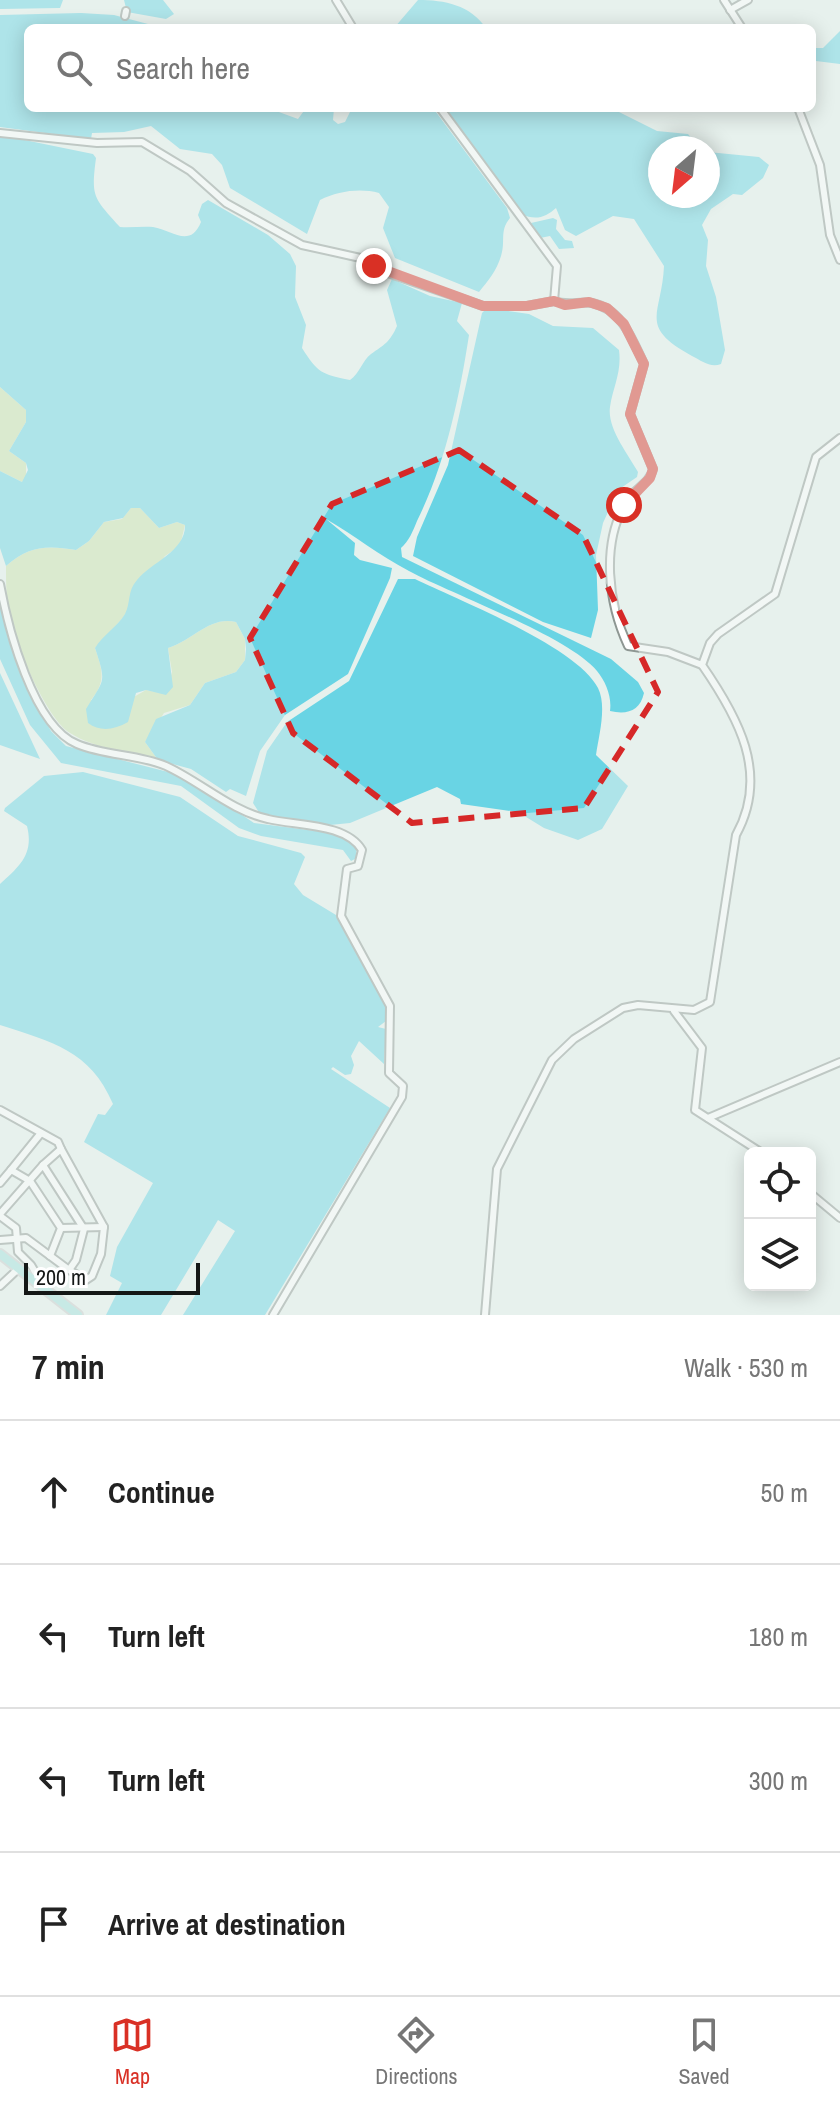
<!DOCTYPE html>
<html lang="en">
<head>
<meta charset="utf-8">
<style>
  :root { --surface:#fff; --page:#f6f6f6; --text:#222; --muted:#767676; --line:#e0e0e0; --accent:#d93025 }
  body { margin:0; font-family:"Archivo Narrow",sans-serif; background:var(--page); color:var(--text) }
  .controls { position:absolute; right:24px; bottom:24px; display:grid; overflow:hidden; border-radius:12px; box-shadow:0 4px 20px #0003 }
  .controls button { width:72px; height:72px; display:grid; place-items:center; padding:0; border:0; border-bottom:2px solid var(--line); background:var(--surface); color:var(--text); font:40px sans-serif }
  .compass { position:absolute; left:648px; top:136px; width:72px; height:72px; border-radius:50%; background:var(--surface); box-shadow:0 4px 20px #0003; rotate:208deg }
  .scale { position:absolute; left:24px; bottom:20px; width:176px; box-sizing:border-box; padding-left:8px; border:4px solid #141716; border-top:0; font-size:22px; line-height:28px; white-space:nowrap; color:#141716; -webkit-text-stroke:6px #fff; paint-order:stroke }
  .stop { position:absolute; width:24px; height:24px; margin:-18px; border:6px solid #d93025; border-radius:50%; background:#fff }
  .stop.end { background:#d93025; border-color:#fff; box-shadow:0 2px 8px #0008 }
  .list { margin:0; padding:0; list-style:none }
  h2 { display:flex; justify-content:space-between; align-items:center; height:104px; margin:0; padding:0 32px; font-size:34px }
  h2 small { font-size:26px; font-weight:400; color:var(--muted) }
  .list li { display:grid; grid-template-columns:52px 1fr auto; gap:24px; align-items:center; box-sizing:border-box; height:144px; padding:0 32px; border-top:2px solid var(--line) }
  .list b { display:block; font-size:30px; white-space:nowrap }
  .list em { font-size:26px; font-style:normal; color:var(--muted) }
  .icon { flex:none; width:44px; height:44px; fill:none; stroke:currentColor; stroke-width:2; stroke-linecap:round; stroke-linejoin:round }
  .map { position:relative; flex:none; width:840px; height:1315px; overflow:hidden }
  .search { position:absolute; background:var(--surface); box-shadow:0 4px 20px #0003; left:24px; right:24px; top:24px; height:88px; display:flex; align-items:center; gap:20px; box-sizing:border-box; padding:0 28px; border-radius:12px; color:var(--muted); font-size:30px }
  .sheet { height:680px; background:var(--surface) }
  nav { display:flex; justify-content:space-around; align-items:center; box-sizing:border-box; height:112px; border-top:2px solid var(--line); background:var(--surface); font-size:22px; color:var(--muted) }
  nav a { display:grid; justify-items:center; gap:4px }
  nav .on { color:var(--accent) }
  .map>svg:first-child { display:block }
  .green { fill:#cbe2ab }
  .water { fill:#69d4e4 }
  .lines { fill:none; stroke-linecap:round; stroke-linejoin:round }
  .minor-casing { stroke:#8e9793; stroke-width:10 }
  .major-casing { stroke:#cbcccc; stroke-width:12 }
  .minor { stroke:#fff; stroke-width:6 }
  .major { stroke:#9fe1dc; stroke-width:8 }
  .route { stroke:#d93025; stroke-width:10 }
  .marked { fill:none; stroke:#d62828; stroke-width:6; stroke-dasharray:16 10; stroke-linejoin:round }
</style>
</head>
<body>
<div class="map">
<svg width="840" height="1315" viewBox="0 0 840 1315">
  <rect width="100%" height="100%" fill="#e7f1ed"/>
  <!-- green -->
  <g class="green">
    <path d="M0,387L26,410V422L9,451L26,463V479L22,482L0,471Z"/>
    <path d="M131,508H140L159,528L177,522L185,525L180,546L165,556L122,619L95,648C102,669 107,681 91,700L132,698L146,690L166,694L172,672L168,648C194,640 209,616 236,622L245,639V660L236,672L205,683L190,705L164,713L145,742L158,760C130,752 95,749 70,733C47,719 17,648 11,621C6,603 6,585 6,566C29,546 46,545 76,550L89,541L104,522L122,519Z"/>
  </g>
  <!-- water -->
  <g class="water">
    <path d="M0,0H63L60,8L0,9Z"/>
    <path d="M124,0H163L174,14L166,19L127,12Z"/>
    <path d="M418,0C445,0 470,5 486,28H394Z"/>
    <path d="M81,13L114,15L163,28H28V108H268L298,119L306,108H334L333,120L338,124L345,122L352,108H433L507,208L510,218C499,231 506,241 501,256C497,270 488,281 479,292L395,258L383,228L389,207L379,193C360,188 338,191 320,200L307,234L230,188L222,165L212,154L180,149L151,126L124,132L92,133L91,139L0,127V15Z"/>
    <path d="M840,31V64L816,61L812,54L816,48H823Z"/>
    <path d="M446,108H611L657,131L688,134L700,148H660V196H708V152L759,157L769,165L763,178L742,195L733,194L711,209L702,225L708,240L706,266L716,297L725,350L721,364C710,368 702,361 692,356C637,326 662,315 664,266L634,219L613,216L576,236L565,230L556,208C546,217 536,221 521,214Z"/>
    <path d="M0,135L93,154L96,158C91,197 93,197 120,227C131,228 142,226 153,227C172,230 190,249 201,222L198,215L202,204L208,200L268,235L290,254L296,266L295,297L306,325L302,348C318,373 321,374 350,380C360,373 362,361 371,354C384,345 390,342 397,326L387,290L392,279L430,296L462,303L457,321L469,335C459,399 446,462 417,521C413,531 409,541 401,548L402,557L611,659L638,682L644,693C640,711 627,715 610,711C612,697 606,682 597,671C568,636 453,595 409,571C380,556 354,535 326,519L355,543L354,555L360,560L392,568L390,578L348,674L285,715L260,751L246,796L230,789L226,792L191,769L158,760L145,742L156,719L190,705L205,683L236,672L245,660L246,649L245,639L236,622C209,616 194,640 168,648L173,687L166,695L146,690L136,693L128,722C114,730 100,732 88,723L86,709C104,679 107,684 95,648C103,635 117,627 125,614C131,602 127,591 137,580C152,562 186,551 185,525L177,522L159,528L140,508H131L123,518L104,522L89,541L76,550C46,545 29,546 6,566L0,548V471L22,482L28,470L26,463L9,451L26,422V410L0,387Z"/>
    <path d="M553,218L557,220L556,229L565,240L572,241L574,248L559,249L550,236L540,238L531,223Z"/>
    <path d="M487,308L529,314L553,326L593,328L619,350C622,372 613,387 610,407C607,428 628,454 638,472L637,477L618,490L603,523L596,555L598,610L591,638L543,622L413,556L417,537L448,465L482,313Z"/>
    <path d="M398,579H415C458,600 578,647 598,688C607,706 599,735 596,755L628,786L602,829L578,840L544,828L518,812L461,804L460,799L437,787L350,823L330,825L260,814L253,803L267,751L287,722L349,681Z"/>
    <path d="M0,607L32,697L51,731L66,746L184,776L254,823L347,835L356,847L357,858L351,861L343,850L261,836L239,828L181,786L61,763L30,725L0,659Z"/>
    <path d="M0,673L40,759L0,745Z"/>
    <path d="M83,772L180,797L238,836L301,853L305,857L294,884L303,895L336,915L386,1006V1021L378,1027L386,1029L384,1064L359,1041L351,1056L354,1065L351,1074L345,1075L333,1067L331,1069L390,1108L265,1315H183L235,1231L218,1220L161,1315H106L122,1283L110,1276L117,1247L153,1183L84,1142L98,1114L105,1115L113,1104C90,1050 52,1042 0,1025V884C20,866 34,854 27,826L4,811L5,808L44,776Z"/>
  </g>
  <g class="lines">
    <!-- minor casing -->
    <g class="minor-casing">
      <g id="minor">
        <path d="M336,0L353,28"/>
        <path d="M724,0L742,28"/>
        <path d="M730,10L748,0"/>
        <path d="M125,16L126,11"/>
        <path d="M440,108L557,266L554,301C568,306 579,301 592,303C622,309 632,339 644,364L630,414L653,469C650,484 633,489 626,502C601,544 608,603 628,646L668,652L702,665"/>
        <path d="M798,108L820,165L830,235L840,260"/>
        <path d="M0,133L97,143L142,142L190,171L226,203L302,245L365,259L382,271L483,306H527L554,301"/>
        <path d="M0,584C8,628 33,726 77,744C105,756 138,754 166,766C201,782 231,811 268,819C297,826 346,823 362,850L358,866L347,869L341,916L390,1006L389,1073L403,1086L402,1097L273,1315"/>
        <path d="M674,1011L702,1048L695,1110L762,1153"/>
        <path d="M0,1110L58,1142L61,1149"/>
        <path d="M708,1118L840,1062"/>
        <path d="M43,1165L61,1149L104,1227L101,1254L92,1276L86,1280L69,1270"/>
        <path d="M11,1170L41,1133"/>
        <path d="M0,1183L11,1170L30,1181L61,1228L50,1256"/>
        <path d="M810,1193L840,1218"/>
        <path d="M0,1214L43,1165L84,1229L76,1260L69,1270L26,1238L0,1240"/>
        <path d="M0,1216L16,1228L18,1252L31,1265L44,1287"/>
        <path d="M61,1228L104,1227"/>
        <path d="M0,1286L18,1269"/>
        <path d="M485,1315L497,1169L552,1060L574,1039L623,1008L638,1005L694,1010L710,1002L736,835C770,774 738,717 702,665L710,643L718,634L775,594L816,457L840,438"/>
      </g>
    </g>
    <!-- major casing -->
    <g class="major-casing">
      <path id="major" d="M0,1254L78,1315"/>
    </g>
    <!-- minor -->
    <use href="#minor" class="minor"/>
    <!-- major -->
    <use href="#major" class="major"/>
  </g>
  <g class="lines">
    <!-- route -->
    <path class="route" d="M374,266L483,306H527L554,301L565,305L589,302L607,308L624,324L644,364L630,414L653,469L650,478L624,505"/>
  </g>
  <!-- marked area -->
  <path d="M0 0H840V1315H0ZM459,450L583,535L658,692L584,808L412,823L293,733L250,638L332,504Z" fill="#e7f1ed" fill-opacity=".55" fill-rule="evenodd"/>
  <path class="marked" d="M459,450L583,535L658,692L584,808L412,823L293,733L250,638L332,504Z"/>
</svg>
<div class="controls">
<button><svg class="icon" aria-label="locate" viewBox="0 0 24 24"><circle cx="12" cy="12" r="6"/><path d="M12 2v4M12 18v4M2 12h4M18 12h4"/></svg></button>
<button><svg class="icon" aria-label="layers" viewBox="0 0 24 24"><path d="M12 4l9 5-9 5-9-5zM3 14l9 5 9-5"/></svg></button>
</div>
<svg class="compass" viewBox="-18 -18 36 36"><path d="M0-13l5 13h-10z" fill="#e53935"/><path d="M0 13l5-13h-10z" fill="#767676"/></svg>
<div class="scale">200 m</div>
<div class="stop" style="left:624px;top:505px"></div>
<div class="stop end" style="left:374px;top:266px"></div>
<div class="search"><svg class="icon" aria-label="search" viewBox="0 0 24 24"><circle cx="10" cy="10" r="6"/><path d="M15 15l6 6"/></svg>Search here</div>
</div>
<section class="sheet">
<h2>7 min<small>Walk · 530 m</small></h2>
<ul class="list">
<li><svg class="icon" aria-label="ahead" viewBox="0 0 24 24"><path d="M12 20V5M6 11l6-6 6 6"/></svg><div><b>Continue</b></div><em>50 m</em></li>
<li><svg class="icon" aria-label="left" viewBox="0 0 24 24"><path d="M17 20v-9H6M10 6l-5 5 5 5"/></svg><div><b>Turn left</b></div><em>180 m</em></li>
<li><svg class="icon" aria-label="left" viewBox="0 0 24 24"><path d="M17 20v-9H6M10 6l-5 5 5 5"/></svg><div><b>Turn left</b></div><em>300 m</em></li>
<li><svg class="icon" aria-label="arrive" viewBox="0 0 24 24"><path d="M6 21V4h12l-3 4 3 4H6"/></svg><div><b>Arrive at destination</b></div></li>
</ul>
</section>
<nav>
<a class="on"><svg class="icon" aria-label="map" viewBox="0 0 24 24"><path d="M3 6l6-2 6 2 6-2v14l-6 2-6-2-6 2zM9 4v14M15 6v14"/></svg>Map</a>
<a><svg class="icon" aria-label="directions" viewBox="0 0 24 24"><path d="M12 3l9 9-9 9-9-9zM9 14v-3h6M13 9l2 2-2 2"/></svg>Directions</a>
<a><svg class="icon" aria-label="saved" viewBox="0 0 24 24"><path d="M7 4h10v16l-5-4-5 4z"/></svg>Saved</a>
</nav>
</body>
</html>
